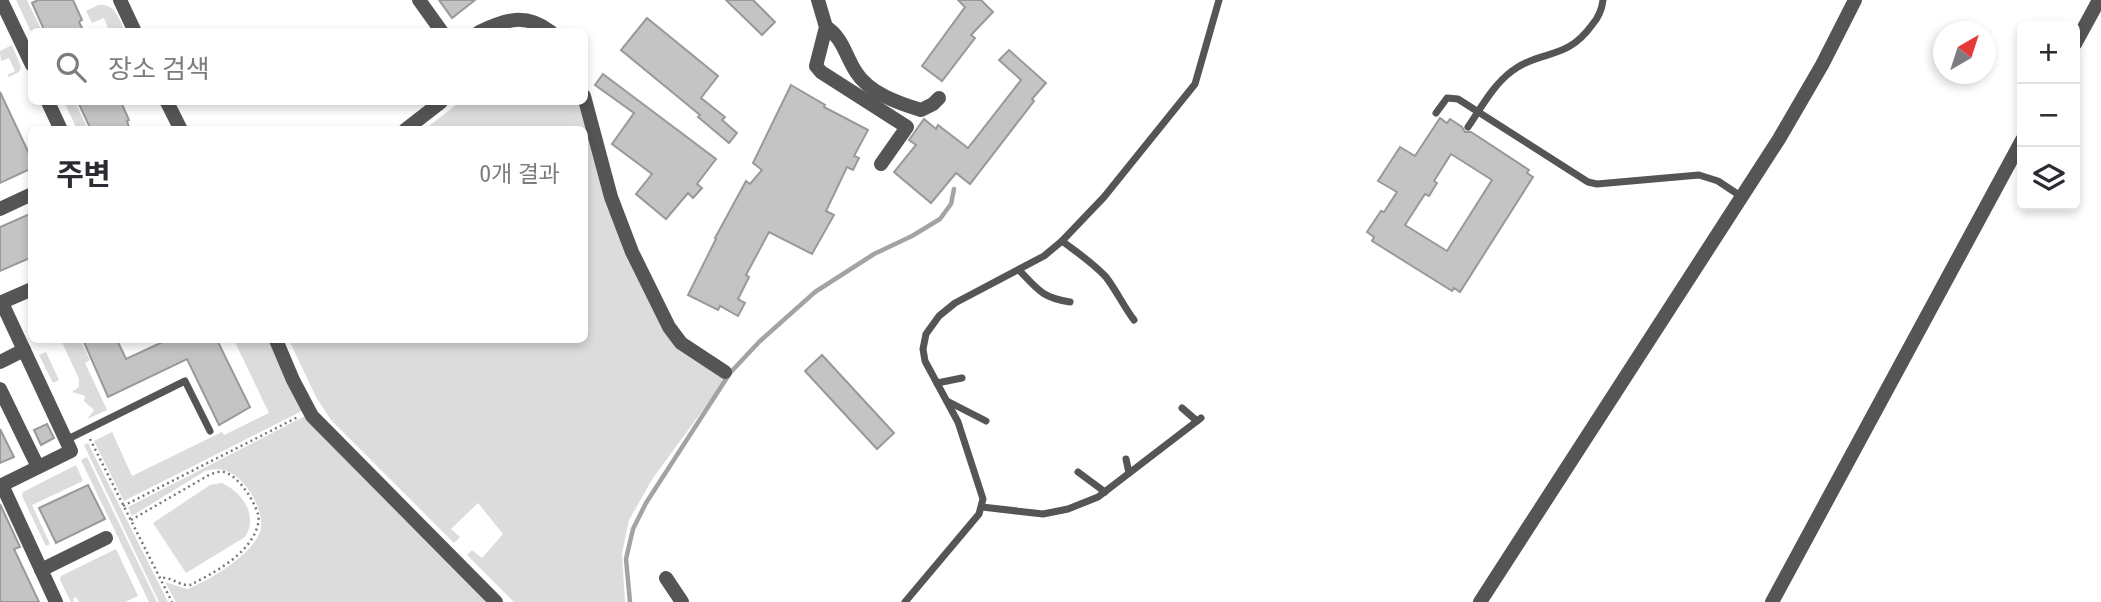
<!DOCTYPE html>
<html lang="ko">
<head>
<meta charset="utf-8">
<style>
  :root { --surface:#fff; --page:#f7f7f7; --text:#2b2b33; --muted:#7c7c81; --line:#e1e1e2 }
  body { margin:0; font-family:"Fira Sans Condensed","Noto Sans KR",sans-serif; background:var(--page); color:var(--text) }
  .controls { position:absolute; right:21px; top:21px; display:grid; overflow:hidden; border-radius:10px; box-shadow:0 4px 10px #0003 }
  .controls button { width:63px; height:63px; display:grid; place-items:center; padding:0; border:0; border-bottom:2px solid var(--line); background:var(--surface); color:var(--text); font:35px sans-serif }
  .compass { position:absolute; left:1933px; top:21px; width:63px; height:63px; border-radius:50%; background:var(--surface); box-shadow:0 4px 10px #0003; rotate:39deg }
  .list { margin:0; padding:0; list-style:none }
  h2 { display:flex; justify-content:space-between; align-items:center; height:91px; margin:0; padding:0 28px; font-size:30px }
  h2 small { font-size:23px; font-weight:400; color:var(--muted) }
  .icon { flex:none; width:38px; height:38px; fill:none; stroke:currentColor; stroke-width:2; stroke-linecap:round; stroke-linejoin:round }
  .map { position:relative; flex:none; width:2101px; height:602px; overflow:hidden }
  .search { position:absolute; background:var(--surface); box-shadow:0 4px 10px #0003; left:28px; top:28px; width:560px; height:77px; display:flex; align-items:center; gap:18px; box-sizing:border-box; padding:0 24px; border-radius:10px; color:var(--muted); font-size:26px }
  .panel { position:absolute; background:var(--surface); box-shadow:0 4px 10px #0003; left:28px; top:126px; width:560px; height:217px; border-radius:10px }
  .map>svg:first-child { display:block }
  .green { fill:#dcdcdc }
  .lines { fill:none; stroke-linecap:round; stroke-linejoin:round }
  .stream { stroke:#a3a3a3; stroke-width:4.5 }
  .building { fill:#c4c4c4; stroke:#999; stroke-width:2; fill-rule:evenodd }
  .path { stroke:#777; stroke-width:2.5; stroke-dasharray:2 3.5; stroke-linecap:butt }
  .service { stroke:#555; stroke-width:7 }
  .minor { stroke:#555; stroke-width:14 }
  .tertiary { stroke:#555; stroke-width:14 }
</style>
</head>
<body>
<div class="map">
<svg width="2101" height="602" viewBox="0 0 2101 602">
  <rect width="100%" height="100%" fill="#fff"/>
  <!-- green -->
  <g class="green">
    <path d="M16,0H27L42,31L31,32Z"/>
    <path d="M98,5C115,3 119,19 125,31H109L104,18L92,23L86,11Z"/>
    <path d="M12,45L21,67L19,72L9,77L7,75L15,71L9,58L1,61L0,51Z"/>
    <path d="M64,102H75L88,129H77Z"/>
    <path d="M460,102H581L607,200L679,347L725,380L653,478L629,520L622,553L625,602H514L467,555L472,550L482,558L503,534L478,503L451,529L460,537L454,543L331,420L316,397L289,340H584V130L425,129Z"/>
    <path d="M61,340H80L90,360L85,363L107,410L87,419L94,410L84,401L85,396L72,392L79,387V379Z"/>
    <path d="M234,340H272L304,410L124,501L94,441L112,432L132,476L222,432L224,435L269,413Z"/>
    <path d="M46,352L59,380L53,383L39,355Z"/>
    <path d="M307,415L486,602H176L165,582L187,589C208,582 257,552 261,528C264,511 247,481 231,473C223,468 214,469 205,471L132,516L128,507Z"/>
    <path d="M88,443L157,580L168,602H159L84,445Z"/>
    <path d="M87,457L157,602H149L81,460Z"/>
    <path d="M76,465L83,481L32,505L50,544L46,546L22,496L23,492Z"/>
    <path d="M222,483C242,492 259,516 245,537L186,573L153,523L210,485Z"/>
    <path d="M116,549L138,596L125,602H79L76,597L73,599L74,602H71L60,580L61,576Z"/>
  </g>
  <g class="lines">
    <!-- stream -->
    <path class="stream" d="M630,602L626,559L633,529L646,503L730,373L759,342L815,292L874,254L912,236L940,219L951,204L954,189"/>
  </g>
  <!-- building -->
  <g class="building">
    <path d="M38,0H73L82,20L79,22L84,32H45L32,3Z"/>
    <path d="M439,0H475L452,18Z"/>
    <path d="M726,0H753L775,22L762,35Z"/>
    <path d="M958,0H981L993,12L971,35L975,38L942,81L922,66L965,7Z"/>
    <path d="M647,18L718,76L701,98L725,117L722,120L737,133L729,143L698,117L700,115L621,50Z"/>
    <path d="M1009,50L1046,83L1032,99L1034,101L970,184L956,173L931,203L894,172L916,145L909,140L924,119L936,129L938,125L968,148L1021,80L999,60Z"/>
    <path d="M603,74L716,159L697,184L702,188L693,198L688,193L666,219L636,194L652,174L612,144L634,113L595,85Z"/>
    <path d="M791,85L825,105L824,107L868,130L854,156L859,158L853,170L847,167L826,211L834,215L812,254L769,232L746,275L749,277L738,299L745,303L738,316L720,306L718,310L688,295L716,239L715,238L746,181L750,184L762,170L753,163Z"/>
    <path d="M0,92L32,160V168L0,183Z"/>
    <path d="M78,102H121L129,120L127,121L130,130H91Z"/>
    <path d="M1440,118L1447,123L1450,119L1462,127L1465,132H1471L1529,170L1527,173L1533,177L1460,292L1454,288L1452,291L1372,241L1374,237L1367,232L1381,211L1384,212L1397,192L1378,181L1400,147L1415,156ZM1451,154L1492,180L1447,251L1405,225L1425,194L1429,196L1437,183L1434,181Z"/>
    <path d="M32,213V257L0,271V227Z"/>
    <path d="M83,340H117L126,359L167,340H217L250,407L219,425L187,359L108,397Z"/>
    <path d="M822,355L894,433L877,449L805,371Z"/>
    <path d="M47,424L54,438L41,445L34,430Z"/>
    <path d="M0,429L14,457L0,463Z"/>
    <path d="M88,485L105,519L56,543L39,508Z"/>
    <path d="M0,504L20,547L14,549L39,602H0Z"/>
  </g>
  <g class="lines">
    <!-- path -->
    <g class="path">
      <path d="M90,439L172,602"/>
      <path d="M123,506L298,417"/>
      <path d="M131,520L209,475C214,473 219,471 224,472C239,476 254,501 258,514C260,521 257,529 254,535C242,558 212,574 190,585C179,586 171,576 160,578"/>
    </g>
    <!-- service -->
    <g class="service">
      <path d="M1436,113L1447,98L1458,99L1588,182L1597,184L1699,175L1718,181L1742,197"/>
      <path d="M1468,127C1481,108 1493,85 1512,71C1542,49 1566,61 1592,25C1598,18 1602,9 1603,0"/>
      <path d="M1062,241C1078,253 1093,263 1106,277C1116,290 1124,307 1134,320"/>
      <path d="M1020,271C1038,290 1043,298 1070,302"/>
      <path d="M937,383L962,378"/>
      <path d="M947,401L986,421"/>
      <path d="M1182,408L1197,421"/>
      <path d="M66,440L185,381L210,431"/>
      <path d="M1126,459L1129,473"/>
      <path d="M1078,472L1105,492"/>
      <path d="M982,507L1043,514L1068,509L1098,497L1201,418"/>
      <path d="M905,602L979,514L983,499L958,422L925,361L923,349L926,334L939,316L955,303L1044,256L1062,241L1104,197L1195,84L1219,0"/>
    </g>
    <!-- minor -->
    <g class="minor">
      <path d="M1,0L32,65"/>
      <path d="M120,0L135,32"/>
      <path d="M419,0L442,32"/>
      <path d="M818,0L826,27L816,66L821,72L907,127L881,164"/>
      <path d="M826,27C843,38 845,55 856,72C869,93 898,103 921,110L933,104L939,98"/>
      <path d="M479,32C505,20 525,12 551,32"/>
      <path d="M584,96L611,197L632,252L669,327L681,343L725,372"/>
      <path d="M48,102L61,130"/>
      <path d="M167,102L181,130"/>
      <path d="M405,130L441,102"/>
      <path d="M0,209L32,194"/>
      <path d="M0,303L32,289"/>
      <path d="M2,303L71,451L2,485L56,602"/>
      <path d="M276,340L293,380L312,416L496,602"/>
      <path d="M0,362L24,350"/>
      <path d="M0,389L38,467"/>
      <path d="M41,570L106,538"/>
      <path d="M666,578L682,602"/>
    </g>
    <!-- tertiary -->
    <g class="tertiary">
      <path d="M2075,44L2099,0"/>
      <path d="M1480,602L1779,139L1822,65L1855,0"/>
      <path d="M1772,602L2022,140"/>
    </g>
  </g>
</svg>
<div class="controls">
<button>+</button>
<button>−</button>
<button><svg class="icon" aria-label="layers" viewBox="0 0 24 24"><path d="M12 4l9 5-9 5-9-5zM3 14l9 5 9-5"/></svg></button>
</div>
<svg class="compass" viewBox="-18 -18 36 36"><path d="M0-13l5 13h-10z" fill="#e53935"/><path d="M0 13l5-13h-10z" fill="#7c7c81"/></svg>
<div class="search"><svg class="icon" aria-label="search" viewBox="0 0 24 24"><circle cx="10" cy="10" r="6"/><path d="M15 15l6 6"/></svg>장소 검색</div>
<section class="panel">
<h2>주변<small>0개 결과</small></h2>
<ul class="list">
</ul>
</section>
</div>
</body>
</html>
